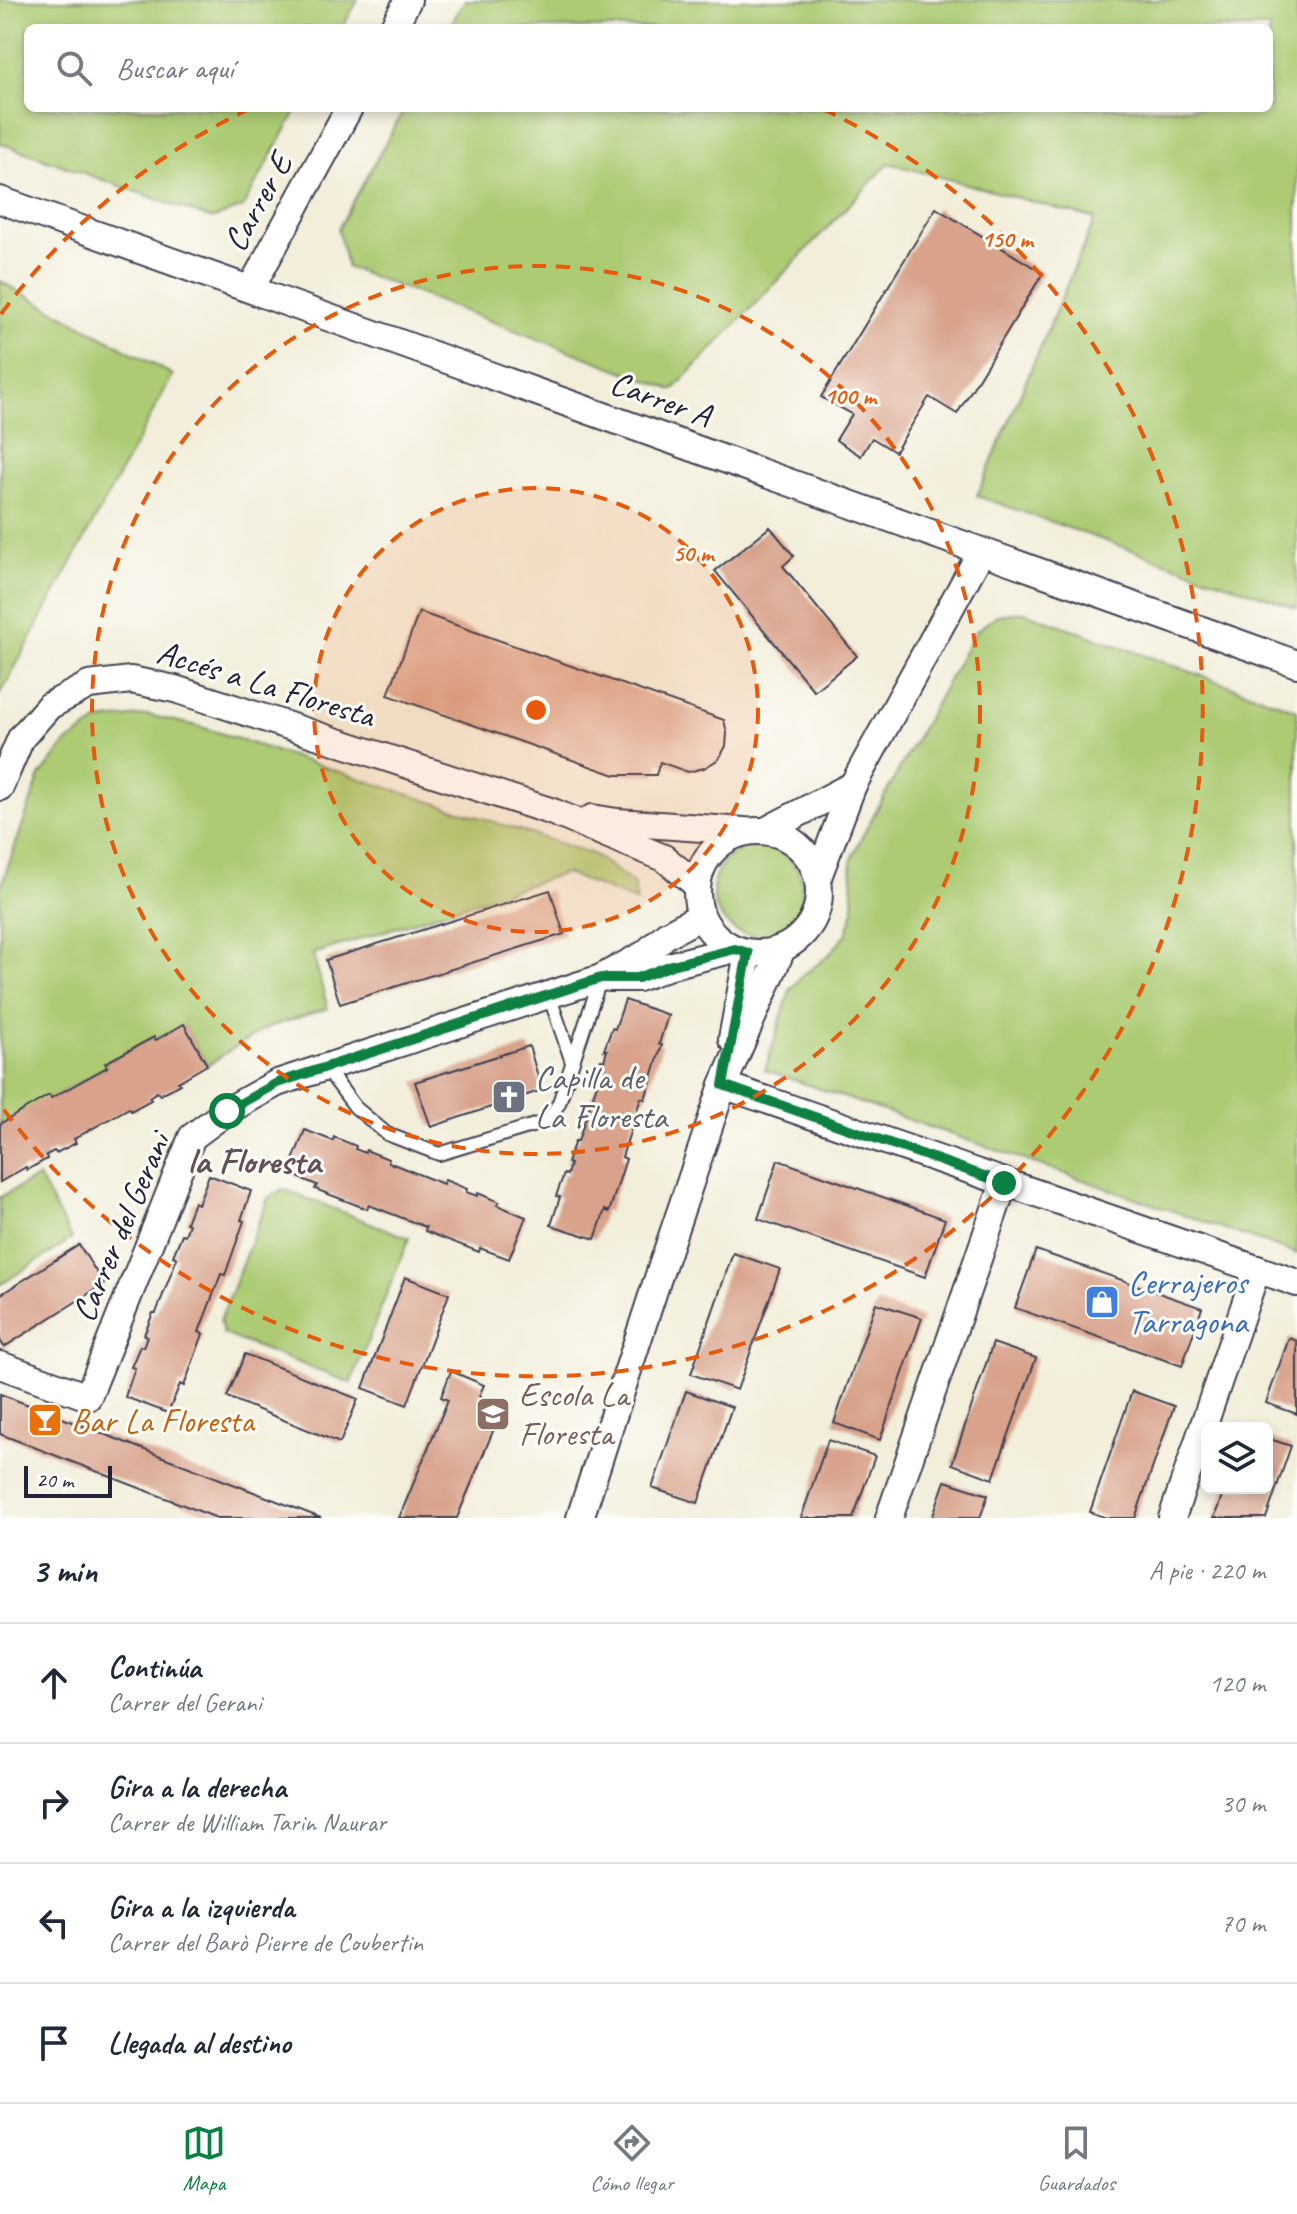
<!DOCTYPE html>
<html lang="es">
<head>
<meta charset="utf-8">
<style>
  :root { --surface:#fff; --page:#f2f2f3; --text:#1f2937; --muted:#747a83; --line:#e0e1e3; --accent:#0b8043 }
  body { margin:0; font-family:Caveat,sans-serif; background:var(--page); color:var(--text) }
  .controls { position:absolute; right:24px; bottom:24px; display:grid; overflow:hidden; border-radius:12px; box-shadow:0 4px 12px #0003 }
  .controls button { width:72px; height:72px; display:grid; place-items:center; padding:0; border:0; border-bottom:2px solid var(--line); background:var(--surface); color:var(--text); font:40px sans-serif }
  .scale { position:absolute; left:24px; bottom:20px; width:88px; box-sizing:border-box; padding-left:8px; border:4px solid #22223b; border-top:0; font-size:22px; line-height:28px; white-space:nowrap; color:#22223b; -webkit-text-stroke:6px #fdfcf7; paint-order:stroke }
  .stop { position:absolute; width:24px; height:24px; margin:-18px; border:6px solid #0b8043; border-radius:50%; background:#fff }
  .stop.end { background:#0b8043; border-color:#fff; box-shadow:0 2px 8px #0008 }
  .list { margin:0; padding:0; list-style:none }
  h2 { display:flex; justify-content:space-between; align-items:center; height:104px; margin:0; padding:0 32px; font-size:34px }
  h2 small { font-size:26px; font-weight:400; color:var(--muted) }
  .list li { display:grid; grid-template-columns:52px 1fr auto; gap:24px; align-items:center; box-sizing:border-box; height:120px; padding:0 32px; border-top:2px solid var(--line) }
  .list b { display:block; font-size:30px; white-space:nowrap }
  .list p { margin:0; font-size:26px; white-space:nowrap; color:var(--muted) }
  .list em { font-size:26px; font-style:normal; color:var(--muted) }
  .icon { flex:none; width:44px; height:44px; fill:none; stroke:currentColor; stroke-width:2; stroke-linecap:round; stroke-linejoin:round }
  .map { position:relative; flex:none; width:1297px; height:1518px; overflow:hidden }
  .search { position:absolute; background:var(--surface); box-shadow:0 4px 12px #0003; left:24px; right:24px; top:24px; height:88px; display:flex; align-items:center; gap:20px; box-sizing:border-box; padding:0 28px; border-radius:12px; color:var(--muted); font-size:30px }
  .sheet { height:584px; background:var(--surface) }
  nav { display:flex; justify-content:space-around; align-items:center; box-sizing:border-box; height:112px; border-top:2px solid var(--line); background:var(--surface); font-size:22px; color:var(--muted) }
  nav a { display:grid; justify-items:center; gap:4px }
  nav .on { color:var(--accent) }
  .map>svg:first-child { display:block }
  .green { fill:#accb73; stroke:#677657; stroke-width:2 }
  .building { fill:#d8a28b }
  .lines { fill:none; stroke-linecap:round; stroke-linejoin:round }
  .lane-casing { stroke:#414153; stroke-width:16 }
  .street-casing { stroke:#414153; stroke-width:30 }
  .lane { stroke:#fff; stroke-width:12 }
  .street { stroke:#fff; stroke-width:26 }
  .route { stroke:#0b8043; stroke-width:10 }
  .ring { fill:none; stroke:#e8590c; stroke-width:4; stroke-dasharray:14 10 }
  .labels { text-anchor:middle; stroke-width:6; stroke-linejoin:round; paint-order:stroke }
  .street-label { font-size:34px; fill:#22223b; stroke:#fdfcf7 }
  .worship-label { font-size:34px; fill:#5b616d; stroke:#fdfcf7; text-anchor:start }
  .shop-label { font-size:34px; fill:#366cbe; stroke:#fdfcf7; text-anchor:start }
  .education-label { font-size:34px; fill:#785e54; stroke:#fdfcf7; text-anchor:start }
  .food-label { font-size:34px; fill:#c56008; stroke:#fdfcf7; text-anchor:start }
  .neighbourhood-label { font-size:36px; font-weight:bold; fill:#624f57; stroke:#fdfcf7 }
  .centre { fill:#e8590c; stroke:#fdfcf7; stroke-width:4 }
  .ring-label { font-size:24px; text-anchor:middle; font-weight:bold; fill:#e8590c; stroke:#fdfcf7; stroke-width:6; stroke-linejoin:round; paint-order:stroke }
</style>
</head>
<body>
<div class="map">
<svg width="1297" height="1518" viewBox="0 0 1297 1518">
  <rect width="100%" height="100%" fill="#fdfcf7"/>
  <filter id="ink" filterUnits="userSpaceOnUse"><feTurbulence type="fractalNoise" baseFrequency=".0125" numOctaves="2"/><feDisplacementMap in="SourceGraphic" scale="16" xChannelSelector="R" yChannelSelector="G"/><feConvolveMatrix kernelMatrix="1 2 1 2 8 2 1 2 1" color-interpolation-filters="sRGB"/></filter>
  <filter id="wash" filterUnits="userSpaceOnUse"><feTurbulence type="fractalNoise" baseFrequency=".006" numOctaves="4" result="noise"/><feDisplacementMap in="SourceGraphic" scale="32" xChannelSelector="R" yChannelSelector="G"/><feGaussianBlur stdDeviation="1.8" result="paint"/><feColorMatrix in="noise" values="0 0 0 0 0 0 0 0 0 0 0 0 0 0 0 0 0 1.4 0 .05"/><feComposite in="paint" operator="in"/></filter>
  <g filter="url(#wash)">
    <rect width="100%" height="100%" fill="#f2eeda"/>
    <!-- green -->
    <g class="green">
      <path d="M0,0H358L342,28H28V108H298L243,207L212,219L0,143Z"/>
      <path d="M465,0H1297V608L977,496L1095,219L889,163L673,390L347,267L338,229L405,108H1269V28H449Z"/>
      <path d="M0,281L173,375L0,695Z"/>
      <path d="M1024,612L1297,710V1254L765,1070L790,990L802,976L827,957L846,935L854,910L851,862L859,842L975,632L997,615Z"/>
      <path d="M147,715L198,726L593,854L634,884L637,902L565,873L313,954L328,1008L266,1028L207,1065L184,1025L156,1040L154,1037L106,1063L107,1067L0,1127V889L40,776L65,744L99,721Z"/>
      <circle cx="758" cy="891" r="45"/>
      <path d="M38,1177L72,1239L0,1285V1197Z"/>
      <path d="M283,1189L409,1238L351,1383L223,1334L220,1320L268,1198Z"/>
    </g>
    <g id="blocks">
      <!-- building -->
      <g class="building">
        <path d="M936,208L1043,273L957,414L929,397L895,452L872,438L861,456L836,440L852,414L821,397Z"/>
        <path d="M770,527L794,556L783,566L857,656L814,691L715,571Z"/>
        <path d="M419,612L724,720L727,733L726,746L719,759L704,768L688,772L660,762L656,775H615L388,695Z"/>
        <path d="M550,890L564,934L340,1004L326,960Z"/>
        <path d="M625,1000L668,1015L659,1044L662,1045L645,1099L641,1098L622,1157L626,1159L609,1212L605,1210L595,1239L551,1225L560,1197L556,1196L564,1174L567,1175L570,1164L567,1163L575,1141H578L597,1084L593,1083L601,1060L604,1061L607,1050H604L612,1028L615,1029Z"/>
        <path d="M184,1024L207,1065L178,1082L180,1084L160,1095L157,1092L149,1097L151,1100L131,1111L129,1108L74,1139L76,1143L56,1153L54,1151L46,1155L47,1159L27,1170L26,1167L0,1182V1124L49,1095L51,1098L107,1067L105,1063L154,1037L156,1040Z"/>
        <path d="M529,1046L542,1090L431,1127L415,1082Z"/>
        <path d="M305,1130L333,1141L334,1137L356,1146L355,1149L365,1153L366,1150L388,1159V1162L443,1184L445,1180L467,1189L466,1192L477,1196L478,1193L499,1202L497,1205L526,1217L509,1259L480,1248L479,1252L425,1231L426,1227L369,1205L367,1209L315,1189L317,1185L288,1173Z"/>
        <path d="M778,1160L945,1219L925,1277L758,1219Z"/>
        <path d="M209,1175L251,1191L241,1220L244,1221L225,1275L221,1274L199,1332L203,1334L184,1386L180,1384L168,1413L125,1397L135,1368L131,1367L140,1346L143,1347L147,1336L144,1335L153,1313H156L177,1258L173,1256L182,1234L185,1235L189,1224L186,1223L194,1202L198,1204Z"/>
        <path d="M79,1245L104,1284L4,1347L0,1340V1295Z"/>
        <path d="M1036,1250L1202,1308L1182,1366L1015,1308Z"/>
        <path d="M733,1253L780,1269L737,1390L691,1374Z"/>
        <path d="M405,1277L449,1294L407,1405L363,1388Z"/>
        <path d="M876,1303L922,1318L880,1440L834,1423Z"/>
        <path d="M1289,1338L1297,1341V1414L1266,1403Z"/>
        <path d="M993,1343L1036,1358L993,1479L952,1464Z"/>
        <path d="M245,1354L358,1399L340,1443L227,1397Z"/>
        <path d="M451,1371L484,1385L479,1396L503,1407L457,1518H399L448,1400L441,1397Z"/>
        <path d="M686,1391L732,1407L698,1503L652,1488Z"/>
        <path d="M1132,1391L1174,1406L1135,1518H1107L1090,1512Z"/>
        <path d="M0,1394L321,1518H217L0,1434Z"/>
        <path d="M1267,1438L1291,1446L1266,1518H1214L1225,1488H1267Z"/>
        <path d="M828,1440L875,1456L853,1518H801Z"/>
        <path d="M945,1481L988,1495L980,1518H932Z"/>
      </g>
    </g>
  </g>
  <g filter="url(#ink)">
    <use href="#blocks" fill-opacity="0" stroke="#414153" stroke-width="2"/>
    <g class="lines">
      <!-- lane casing -->
      <g class="lane-casing">
        <g id="lane">
          <path d="M549,995L572,1062"/>
          <path d="M325,1067L355,1107L387,1134L439,1154L548,1121L559,1103L600,980"/>
        </g>
      </g>
      <!-- street casing -->
      <g class="street-casing">
        <g id="street">
          <path d="M393,28L408,0"/>
          <path d="M0,200L1297,664"/>
          <path d="M251,288L349,108"/>
          <path d="M0,787L21,738L49,706L89,685L131,680L175,689L553,812L664,858L697,885"/>
          <path d="M592,818L617,822L744,831"/>
          <circle cx="758" cy="892" r="61"/>
          <path d="M765,831L853,785"/>
          <path d="M818,877L853,785L981,552"/>
          <path d="M609,978H638L672,965L735,949"/>
          <path d="M732,1039L748,953"/>
          <path d="M723,1085L1297,1283"/>
          <path d="M0,1365L88,1397L192,1137L227,1111L277,1083L601,978L645,954L666,935L701,916"/>
          <path d="M580,1518L655,1287L723,1085L782,949"/>
          <path d="M889,1518L1004,1183"/>
          <path d="M1172,1518L1257,1269"/>
        </g>
      </g>
      <!-- lane -->
      <use href="#lane" class="lane"/>
      <!-- street -->
      <use href="#street" class="street"/>
    </g>
  </g>
  <g class="lines" filter="url(#ink)">
    <!-- route -->
    <path class="route" d="M227,1111L277,1083L601,978H638L672,965L735,949L748,953L723,1085L1004,1183"/>
  </g>
  <!-- distance rings -->
  <circle cx="536" cy="710" r="222" fill="#e8590c" fill-opacity=".12"/>
  <g class="ring">
    <circle cx="536" cy="710" r="222"/>
    <circle cx="536" cy="710" r="444"/>
    <path d="M1 314A666 666 0 0 1 249 109M823 109A666 666 0 1 1 1 1106"/>
  </g>
  <!-- icons -->
  <defs>
    <g id="church-square" transform="scale(1.8)"><rect x="-9" y="-9" width="18" height="18" rx="4" fill="#6b7280" stroke="#fdfcf7"/><path d="M-1.2-6h2.4v3.5h3.3v2.4h-3.3V6h-2.4V-.1h-3.3v-2.4h3.3Z" fill="#fff"/></g>
    <g id="shop-square" transform="scale(1.8)"><rect x="-9" y="-9" width="18" height="18" rx="4" fill="#3f7fe0" stroke="#fdfcf7"/><path d="M-5-2.5h2.3a2.7 3.5 0 0 1 5.4 0H5L5.5 6h-11ZM-1.5-2.5h3a1.5 2.3 0 0 0-3 0Z" fill="#fff"/></g>
    <g id="school-square" transform="scale(1.8)"><rect x="-9" y="-9" width="18" height="18" rx="4" fill="#8d6e63" stroke="#fdfcf7"/><path d="M0-5L7-2L0 1L-7-2ZM-4 1L0 2.5L4 1V4Q0 6-4 4Z" fill="#fff"/></g>
    <g id="bar-square" transform="scale(1.8)"><rect x="-9" y="-9" width="18" height="18" rx="4" fill="#e8710a" stroke="#fdfcf7"/><path d="M-6-5H6L.8 .8V4.5H3.5V6h-7V4.5H-.8V.8Z" fill="#fff"/></g>
  </defs>
  <g fill-rule="evenodd">
    <use href="#church-square" x="509" y="1097"/>
    <use href="#shop-square" x="1102" y="1302"/>
    <use href="#school-square" x="493" y="1414"/>
    <use href="#bar-square" x="45" y="1420"/>
  </g>
  <g class="labels">
    <!-- street labels -->
    <g class="street-label">
      <text transform="translate(257 202) rotate(-61)" y="12">Carrer E</text>
      <text transform="translate(661 398) rotate(20)" y="12">Carrer A</text>
      <text transform="translate(266 683) rotate(17)" y="12">Accés a La Floresta</text>
      <text transform="translate(120 1227) rotate(-67)" y="12">Carrer del Gerani</text>
    </g>
    <!-- worship labels -->
    <g class="worship-label">
      <text x="535" y="1089">Capilla de<tspan x="535" dy="39">La Floresta</tspan></text>
    </g>
    <!-- shop labels -->
    <g class="shop-label">
      <text x="1128" y="1294">Cerrajeros<tspan x="1128" dy="39">Tarragona</tspan></text>
    </g>
    <!-- education labels -->
    <g class="education-label">
      <text x="519" y="1406">Escola La<tspan x="519" dy="39">Floresta</tspan></text>
    </g>
    <!-- food labels -->
    <g class="food-label">
      <text x="71" y="1432">Bar La Floresta</text>
    </g>
    <!-- neighbourhood labels -->
    <g class="neighbourhood-label">
      <text x="254" y="1173">la Floresta</text>
    </g>
  </g>
  <circle cx="536" cy="710" r="12" class="centre"/>
  <g class="ring-label">
    <text x="1007" y="247">150 m</text>
    <text x="850" y="404">100 m</text>
    <text x="693" y="561">50 m</text>
  </g>
</svg>
<div class="controls">
<button><svg class="icon" aria-label="layers" viewBox="0 0 24 24"><path d="M12 4l9 5-9 5-9-5zM3 14l9 5 9-5"/></svg></button>
</div>
<div class="scale">20 m</div>
<div class="stop" style="left:227px;top:1111px"></div>
<div class="stop end" style="left:1004px;top:1183px"></div>
<div class="search"><svg class="icon" aria-label="search" viewBox="0 0 24 24"><circle cx="10" cy="10" r="6"/><path d="M15 15l6 6"/></svg>Buscar aquí</div>
</div>
<section class="sheet">
<h2>3 min<small>A pie · 220 m</small></h2>
<ul class="list">
<li><svg class="icon" aria-label="ahead" viewBox="0 0 24 24"><path d="M12 20V5M6 11l6-6 6 6"/></svg><div><b>Continúa</b><p>Carrer del Gerani</p></div><em>120 m</em></li>
<li><svg class="icon" aria-label="right" viewBox="0 0 24 24"><path d="M7 20v-9h11M14 6l5 5-5 5"/></svg><div><b>Gira a la derecha</b><p>Carrer de William Tarin Naurar</p></div><em>30 m</em></li>
<li><svg class="icon" aria-label="left" viewBox="0 0 24 24"><path d="M17 20v-9H6M10 6l-5 5 5 5"/></svg><div><b>Gira a la izquierda</b><p>Carrer del Barò Pierre de Coubertin</p></div><em>70 m</em></li>
<li><svg class="icon" aria-label="arrive" viewBox="0 0 24 24"><path d="M6 21V4h12l-3 4 3 4H6"/></svg><div><b>Llegada al destino</b></div></li>
</ul>
</section>
<nav>
<a class="on"><svg class="icon" aria-label="map" viewBox="0 0 24 24"><path d="M3 6l6-2 6 2 6-2v14l-6 2-6-2-6 2zM9 4v14M15 6v14"/></svg>Mapa</a>
<a><svg class="icon" aria-label="directions" viewBox="0 0 24 24"><path d="M12 3l9 9-9 9-9-9zM9 14v-3h6M13 9l2 2-2 2"/></svg>Cómo llegar</a>
<a><svg class="icon" aria-label="saved" viewBox="0 0 24 24"><path d="M7 4h10v16l-5-4-5 4z"/></svg>Guardados</a>
</nav>
</body>
</html>
